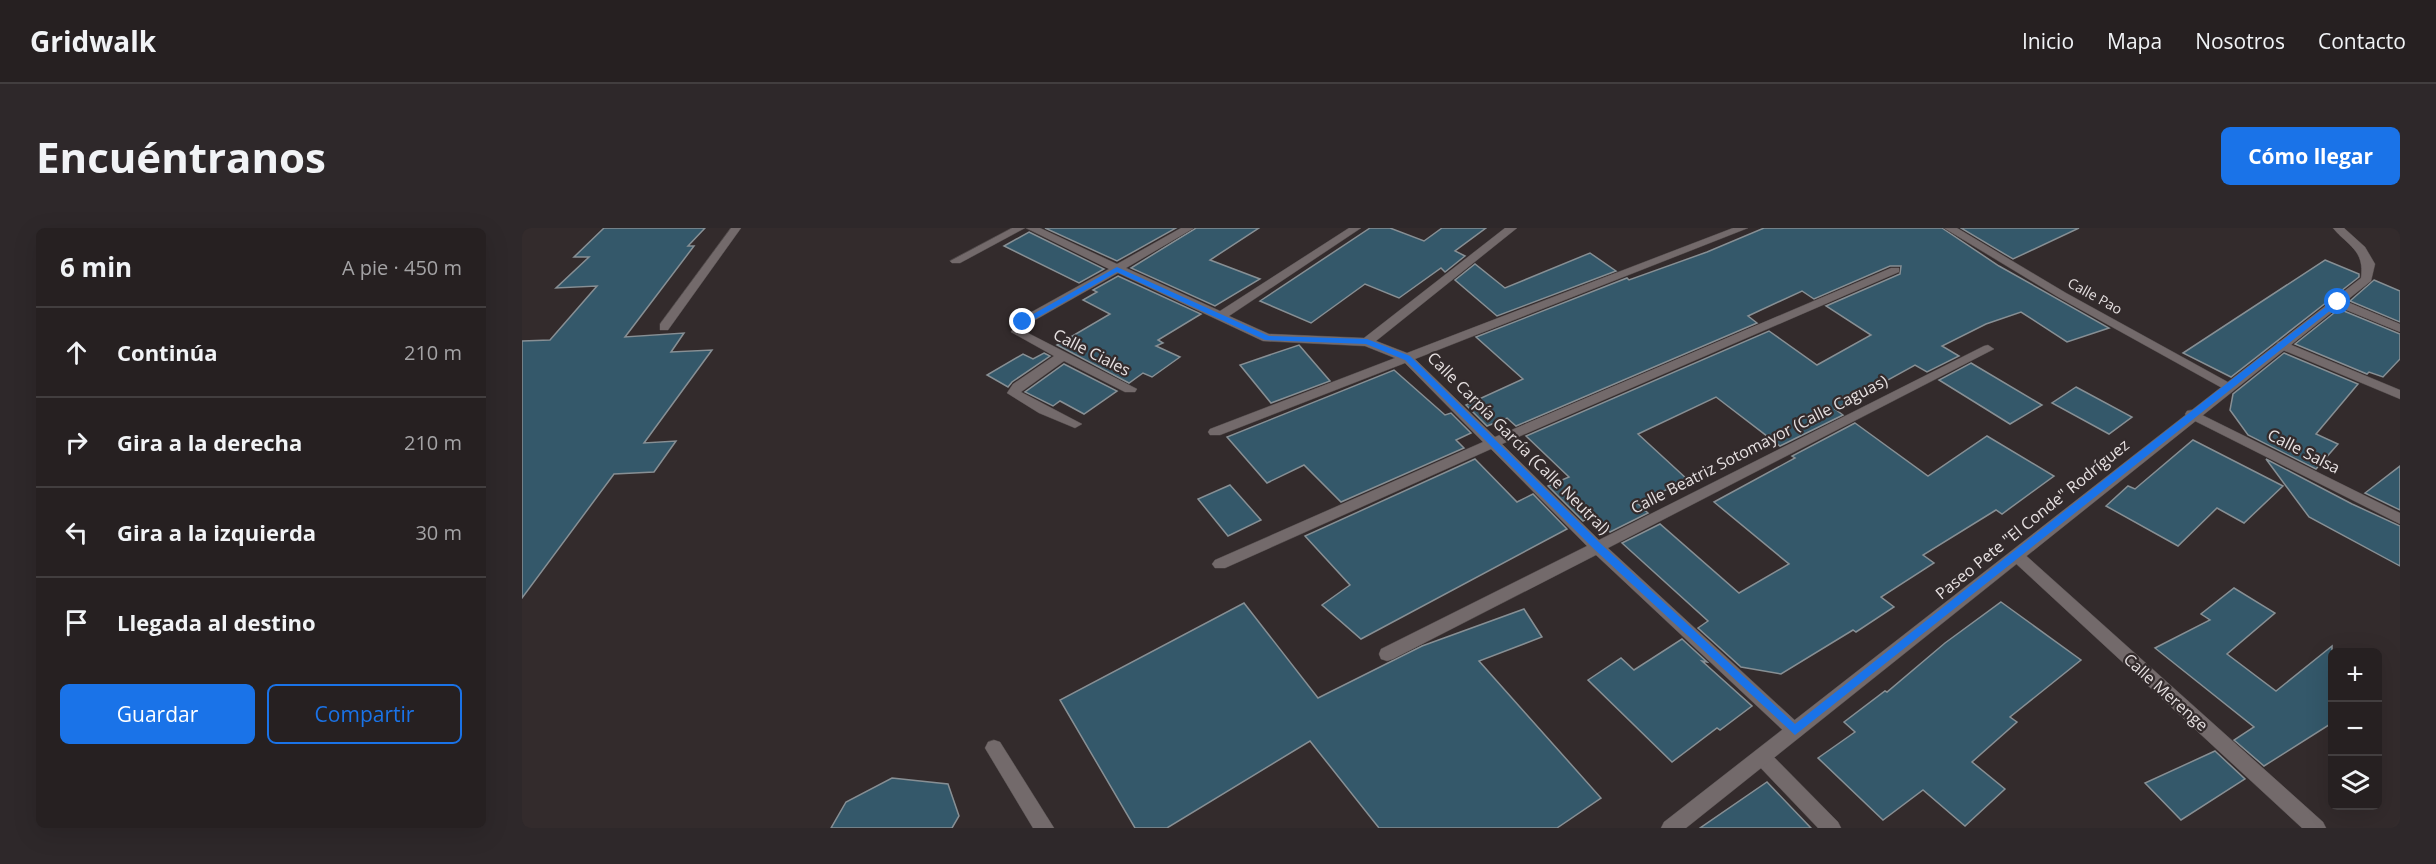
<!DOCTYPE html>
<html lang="es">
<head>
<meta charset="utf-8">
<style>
  :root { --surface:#262021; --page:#2e282a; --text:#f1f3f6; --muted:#a4a3a5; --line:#423e3f; --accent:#1a73e8 }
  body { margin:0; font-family:"Open Sans",sans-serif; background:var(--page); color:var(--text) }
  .controls { position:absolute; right:18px; bottom:18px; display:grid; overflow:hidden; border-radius:9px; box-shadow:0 6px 24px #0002 }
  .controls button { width:54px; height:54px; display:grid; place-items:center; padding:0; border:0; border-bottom:2px solid var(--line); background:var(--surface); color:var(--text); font:30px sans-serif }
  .stop { position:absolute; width:18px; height:18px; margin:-14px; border:4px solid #1a73e8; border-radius:50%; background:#fff }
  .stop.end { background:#1a73e8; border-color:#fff; box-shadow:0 2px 6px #0008 }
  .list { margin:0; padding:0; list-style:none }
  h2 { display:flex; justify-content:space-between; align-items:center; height:78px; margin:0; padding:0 24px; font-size:26px }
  h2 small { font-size:20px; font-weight:400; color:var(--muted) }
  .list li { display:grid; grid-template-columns:39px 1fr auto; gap:18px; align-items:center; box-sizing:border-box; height:90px; padding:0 24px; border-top:2px solid var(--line) }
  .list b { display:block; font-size:22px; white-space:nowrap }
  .list em { font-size:20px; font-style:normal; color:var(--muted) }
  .actions { display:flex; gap:12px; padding:18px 24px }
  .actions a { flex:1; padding:14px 0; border:2px solid var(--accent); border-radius:9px; text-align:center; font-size:21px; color:var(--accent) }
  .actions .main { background:var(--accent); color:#fff }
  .icon { flex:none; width:33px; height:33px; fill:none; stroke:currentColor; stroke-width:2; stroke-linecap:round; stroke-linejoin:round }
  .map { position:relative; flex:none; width:1878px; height:600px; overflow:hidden; border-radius:9px }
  header { display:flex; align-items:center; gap:36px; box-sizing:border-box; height:84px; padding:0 30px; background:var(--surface); border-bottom:2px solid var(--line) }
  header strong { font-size:28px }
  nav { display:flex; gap:33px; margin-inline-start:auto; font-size:21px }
  .intro { display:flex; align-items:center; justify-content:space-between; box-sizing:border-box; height:144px; padding:0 36px }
  h1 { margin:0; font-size:42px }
  .button { padding:15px 27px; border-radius:9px; background:var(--accent); color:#fff; font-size:21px; font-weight:700 }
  main { display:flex; gap:36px; padding:0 36px }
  aside { flex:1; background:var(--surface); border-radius:9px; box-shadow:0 6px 24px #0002 }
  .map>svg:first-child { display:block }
  .building { fill:#34586a; stroke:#878f94; stroke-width:1.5 }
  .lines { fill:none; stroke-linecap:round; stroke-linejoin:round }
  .service-casing { stroke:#504949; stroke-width:1 }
  .pedestrian-casing { stroke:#504949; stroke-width:1 }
  .minor-casing { stroke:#504949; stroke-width:1 }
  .tertiary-casing { stroke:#504949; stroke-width:1 }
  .service { fill:#736a6b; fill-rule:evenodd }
  .pedestrian { fill:#736a6b; fill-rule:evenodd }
  .minor { fill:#736a6b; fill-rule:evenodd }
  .tertiary { fill:#736a6b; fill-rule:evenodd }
  .route { fill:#1a73e8 }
  .labels { text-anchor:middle; stroke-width:4.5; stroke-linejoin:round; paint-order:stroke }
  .far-street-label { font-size:14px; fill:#e6e0e1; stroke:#332b2c }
  .street-label { font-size:16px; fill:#e6e0e1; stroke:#332b2c }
</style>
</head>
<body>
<header>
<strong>Gridwalk</strong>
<nav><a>Inicio</a><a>Mapa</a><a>Nosotros</a><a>Contacto</a></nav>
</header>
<div class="intro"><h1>Encuéntranos</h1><a class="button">Cómo llegar</a></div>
<main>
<aside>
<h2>6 min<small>A pie · 450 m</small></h2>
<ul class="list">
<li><svg class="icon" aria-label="ahead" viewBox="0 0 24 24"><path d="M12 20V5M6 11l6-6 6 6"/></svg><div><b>Continúa</b></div><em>210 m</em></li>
<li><svg class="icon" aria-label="right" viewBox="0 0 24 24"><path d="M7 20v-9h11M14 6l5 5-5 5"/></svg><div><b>Gira a la derecha</b></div><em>210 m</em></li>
<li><svg class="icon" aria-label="left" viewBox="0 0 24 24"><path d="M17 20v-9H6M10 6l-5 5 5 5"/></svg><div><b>Gira a la izquierda</b></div><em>30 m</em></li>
<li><svg class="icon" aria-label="arrive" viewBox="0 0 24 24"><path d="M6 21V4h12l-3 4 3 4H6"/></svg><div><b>Llegada al destino</b></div></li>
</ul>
<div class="actions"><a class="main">Guardar</a><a>Compartir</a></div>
</aside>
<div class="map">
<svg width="1878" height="600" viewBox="0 0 1878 600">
  <rect width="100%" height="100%" fill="#332b2c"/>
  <!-- building -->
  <g class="building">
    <path d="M82,0H183L166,18H172L103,109L162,105L149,124L190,122L122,215L154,213L132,244L92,246L0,370V113L28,112L75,58L34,60L67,29H52Z"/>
    <path d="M523,0H654L595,33Z"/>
    <path d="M674,0H737L688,32L738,51L693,78L609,40Z"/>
    <path d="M848,0H868L902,13L920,0H964L933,23L943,28L923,44L919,40L877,70L843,56L789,95L738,73Z"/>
    <path d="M1242,0H1420L1477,38L1587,100L1545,114L1499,84L1464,96L1420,118L1437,128L1405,144L1393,137L1313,181L1321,187L1258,218L1194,169L1116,206L1166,252L1115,275L1126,285L1088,304L1070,288L1061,293L1026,258L1047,249L1004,208L1247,103L1295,137L1349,107L1304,78L1378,46L1379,38H1368L1292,71L1280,63L1226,88L1235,95L994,198L985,190L965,198L944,177L1001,151L954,109L1105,50L1107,52L1185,24Z"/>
    <path d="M1439,0H1557L1491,31Z"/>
    <path d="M507,4L582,41L557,55L482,18Z"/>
    <path d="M1068,25L1094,43L975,88L933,52L953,36L983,60Z"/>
    <path d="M1803,32L1837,46V49L1709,149L1661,125Z"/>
    <path d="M596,48L679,86L636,112L641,115L634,118L658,129L630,149L621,145L607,155L535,117L588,86L561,72L575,64L571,62Z"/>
    <path d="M1852,52L1878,63V94L1828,73Z"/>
    <path d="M1817,81L1878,106V131L1861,149L1847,144L1845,146L1773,116Z"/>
    <path d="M777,117L808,153L749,175L718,137Z"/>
    <path d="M522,125L528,128L490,154L486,159L465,147L501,126L511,131Z"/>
    <path d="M1762,125L1836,156L1794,206L1816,216L1794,241L1726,207L1708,182L1711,166Z"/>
    <path d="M1449,135L1520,177L1488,196L1417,152Z"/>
    <path d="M542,136L595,163L562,186L538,173L531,178L503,164Z"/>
    <path d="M872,142L923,187L929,185L949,205L934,212L942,220L819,274L782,237L745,255L705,209Z"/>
    <path d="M1554,159L1610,189L1587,206L1530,175Z"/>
    <path d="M1333,195L1406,248L1465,208L1532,248L1480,286L1474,282L1401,327L1412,335L1359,369L1372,379L1334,404L1331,402L1259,446L1219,439L1176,400L1186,393L1100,315L1138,296L1217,365L1267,336L1192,274L1273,230L1270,228Z"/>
    <path d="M1671,212L1761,258L1722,295L1695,280L1656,318L1584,278L1606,258L1613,261Z"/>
    <path d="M953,231L995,274L1011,266L1045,301L839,411L800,377L828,357L783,308Z"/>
    <path d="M1744,231L1830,276L1878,298V338L1787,289Z"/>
    <path d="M1878,238V282L1843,265Z"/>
    <path d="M708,257L739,292L706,308L676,271Z"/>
    <path d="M1712,360L1753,385L1705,426L1754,463L1810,418V495L1742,538L1712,512L1732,499L1633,420L1688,392L1679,386Z"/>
    <path d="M1479,374L1559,432L1488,489L1495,494L1450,534L1483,561L1443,598L1401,562L1361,592L1296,530L1333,504L1322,494L1363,463L1365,464L1423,415Z"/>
    <path d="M722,375L796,470L900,418L1002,381L1020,409L957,433L1079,570L1035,600H857L788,513L645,600H613L538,472Z"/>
    <path d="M1160,411L1185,434L1180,433L1230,478L1198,502L1195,500L1150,534L1066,452L1099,430L1112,442Z"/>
    <path d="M1693,523L1723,551L1659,592L1623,555Z"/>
    <path d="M370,550L426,556L437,588L430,600H309L324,574Z"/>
    <path d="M1245,554L1289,600H1178Z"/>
  </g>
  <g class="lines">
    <!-- service casing -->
    <g class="service-casing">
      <path id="service" d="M1760,113L1878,162V171L1756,120L1754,117L1756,114Z"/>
    </g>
    <!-- pedestrian casing -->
    <g class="pedestrian-casing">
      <path id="pedestrian" d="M1816,70L1878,96V104L1812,77L1810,74Z"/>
    </g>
    <!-- minor casing -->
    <g class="minor-casing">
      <g id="minor">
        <path d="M209,0H219L146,102H138V96Z"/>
        <path d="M490,0H503L438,35H430L428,33Z"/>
        <path d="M504,0H518L595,36L659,0H672L604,40L698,83L827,0H839L707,88L747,106L842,110L983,0H995L854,113L885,125L1211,0H1226L893,131L973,209L1369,40H1377V44L980,216L1077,312L1462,118L1466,117L1472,121L1086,320L1279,498L1282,503L1279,508L1273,511L1267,508L1074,327L871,431L865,433L859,431L857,426L859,421L1065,318L969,221L703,340H693L690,336L693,332L961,214L883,135L698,207H688L686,204L688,201L873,130L843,118L741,113L596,45L506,96L502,103L615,161L613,164H603L542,133L499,164L560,196L553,200L517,185L485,165L491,156L532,128L489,104L497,91L587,41Z"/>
        <path d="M1422,0H1435L1544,65L1713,158L1707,162L1702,161L1536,69Z"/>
        <path d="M1670,182L1878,285V296L1665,189L1663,186L1665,183Z"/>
        <path d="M1495,322L1500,324L1801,594L1804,600H1780L1490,332L1487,328L1490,324Z"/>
        <path d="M472,512L478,514L532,600H511L463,520L466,514Z"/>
        <path d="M1240,521L1246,523L1316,594L1319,600H1296L1234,535L1231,529L1234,523Z"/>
      </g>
    </g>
    <!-- tertiary casing -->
    <g class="tertiary-casing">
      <path id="tertiary" d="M1811,0H1822L1843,19L1853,36L1849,53L1164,600H1139L1142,594L1839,50C1843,22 1826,18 1811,0Z"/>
    </g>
    <!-- service -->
    <use href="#service" class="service"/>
    <!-- pedestrian -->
    <use href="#pedestrian" class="pedestrian"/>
    <!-- minor -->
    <use href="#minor" class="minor"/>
    <!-- tertiary -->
    <use href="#tertiary" class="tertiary"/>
  </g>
  <!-- route -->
  <path class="route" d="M595,39L747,108L845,111L888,128L1079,316L1273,496C1453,355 1631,211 1813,72L1819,74L1273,507L1072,321L883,132L844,116L743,112L595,44L504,96L497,94Z"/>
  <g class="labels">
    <!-- far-street labels -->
    <g class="far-street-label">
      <text transform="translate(1573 68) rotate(29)" y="5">Calle Pao</text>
    </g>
    <!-- street labels -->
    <g class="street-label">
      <text transform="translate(570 124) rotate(27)" y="6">Calle Ciales</text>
      <text transform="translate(997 215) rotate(45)" y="6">Calle Carpía García (Calle Neutral)</text>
      <text transform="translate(1237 216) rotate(-27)" y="6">Calle Beatriz Sotomayor (Calle Caguas)</text>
      <text transform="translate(1782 223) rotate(27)" y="6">Calle Salsa</text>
      <text transform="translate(1510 291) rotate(-39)" y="6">Paseo Pete "El Conde" Rodríguez</text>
      <text transform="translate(1644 464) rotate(42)" y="6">Calle Merenge</text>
    </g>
  </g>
</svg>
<div class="controls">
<button>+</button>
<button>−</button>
<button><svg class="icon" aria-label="layers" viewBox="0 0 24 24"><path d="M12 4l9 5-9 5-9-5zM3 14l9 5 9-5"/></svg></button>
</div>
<div class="stop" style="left:1816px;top:74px"></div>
<div class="stop end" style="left:501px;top:94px"></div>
</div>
</main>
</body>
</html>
